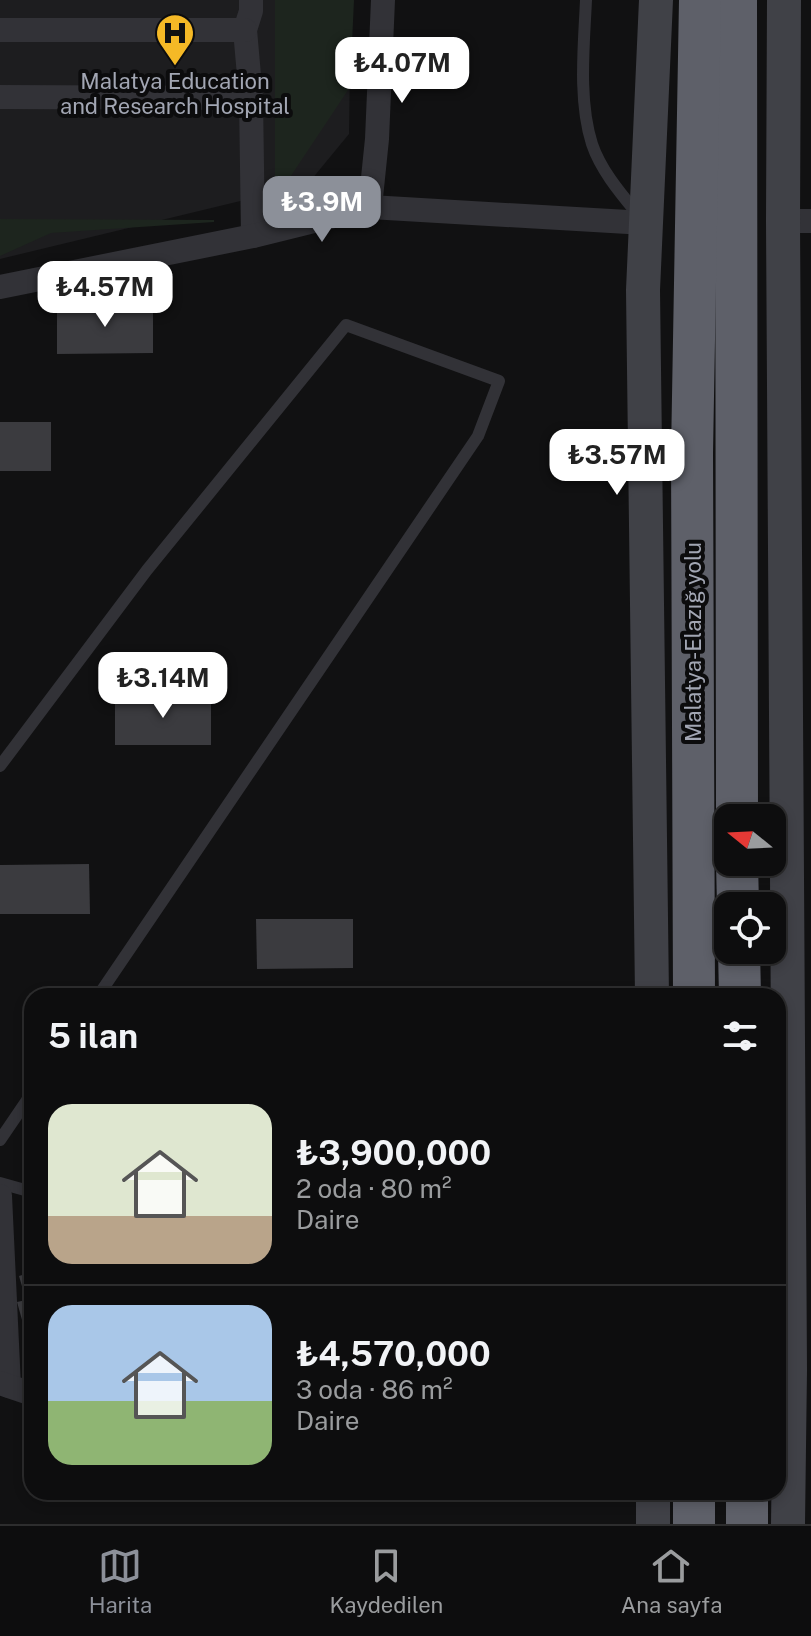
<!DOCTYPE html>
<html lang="tr">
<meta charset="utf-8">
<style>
body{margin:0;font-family:"Public Sans",sans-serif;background:#161617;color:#f1f3f6;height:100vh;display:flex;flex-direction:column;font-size:30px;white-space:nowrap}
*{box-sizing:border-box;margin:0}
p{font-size:26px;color:#9a9c9e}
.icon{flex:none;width:44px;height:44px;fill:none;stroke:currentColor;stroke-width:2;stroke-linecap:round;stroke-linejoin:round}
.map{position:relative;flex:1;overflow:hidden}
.details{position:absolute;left:24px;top:988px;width:762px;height:512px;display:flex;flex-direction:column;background:#0d0d0e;border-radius:24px;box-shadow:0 4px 12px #0003,0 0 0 2px #2d2d2e}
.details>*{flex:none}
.needle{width:52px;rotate:288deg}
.fabs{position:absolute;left:714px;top:804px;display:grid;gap:16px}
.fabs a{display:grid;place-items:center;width:72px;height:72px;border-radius:16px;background:#0d0d0e;box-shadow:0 4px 12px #0003,0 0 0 2px #2d2d2e;font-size:40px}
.price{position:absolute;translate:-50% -68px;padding:0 18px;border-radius:16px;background:#fff;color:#222;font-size:26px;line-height:52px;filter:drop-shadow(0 2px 4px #0008)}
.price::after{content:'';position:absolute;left:50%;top:48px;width:24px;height:18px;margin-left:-12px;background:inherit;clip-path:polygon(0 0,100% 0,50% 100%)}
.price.on{background:#8c9099;color:#fff}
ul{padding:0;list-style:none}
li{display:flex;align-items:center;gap:24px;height:200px;padding:0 24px}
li+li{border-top:2px solid #2d2d2e}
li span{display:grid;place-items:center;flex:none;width:224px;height:160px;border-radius:24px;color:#555}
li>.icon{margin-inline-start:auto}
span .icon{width:96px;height:96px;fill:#fffc;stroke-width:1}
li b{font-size:34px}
h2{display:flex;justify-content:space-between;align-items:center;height:96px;padding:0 24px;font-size:34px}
.dock{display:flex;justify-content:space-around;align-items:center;height:112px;border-top:2px solid #2d2d2e;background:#0d0d0e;font-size:22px;color:#9a9c9e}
.dock a{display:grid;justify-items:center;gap:4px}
.dock .on{color:#8c9099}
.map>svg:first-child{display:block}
.built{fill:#1d1d1f}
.green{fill:#1d251e}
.building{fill:#3b3b3f}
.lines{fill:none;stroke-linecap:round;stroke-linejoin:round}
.lane{stroke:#323237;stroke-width:12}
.street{stroke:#323237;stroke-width:24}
.secondary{stroke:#404147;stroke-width:34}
.highway{stroke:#5e6069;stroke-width:42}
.labels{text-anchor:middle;stroke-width:8;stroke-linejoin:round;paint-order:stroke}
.poi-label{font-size:22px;fill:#a2a6b3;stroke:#0c0c0d}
.street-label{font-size:22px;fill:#a2a6b3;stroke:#0c0c0d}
</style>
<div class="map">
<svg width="811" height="1524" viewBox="0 0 811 1524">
<rect width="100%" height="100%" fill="#111112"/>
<polygon class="built" points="0,0 351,0 349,134 307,185 0,259"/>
<g class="green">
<polygon points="275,0 354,0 350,87 275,200"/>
<polygon points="0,219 214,220 214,222 51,233 0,256"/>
</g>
<g class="building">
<polygon points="57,304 153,304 153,353 57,354"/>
<rect x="0" y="422" width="51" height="49"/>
<polygon points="211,695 211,745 115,745 115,696"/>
<polygon points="89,864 90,914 0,914 0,865"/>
<polygon points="256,919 353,919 353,968 257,969"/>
<polygon points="32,1272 32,1352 31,1352 17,1302 26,1300 19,1276"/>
</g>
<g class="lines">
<g class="lane">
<path d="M586,0C584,45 578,100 592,144C601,171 622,195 640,217"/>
<polyline points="0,766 147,570 346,325 499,381 478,436 98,996"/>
<polyline points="0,1140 32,1093"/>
<polyline points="0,1183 32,1192"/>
</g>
<g class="street">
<polyline points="251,0 251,11 245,30 251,98 253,236"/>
<polyline points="0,30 245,30"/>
<polyline points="0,97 251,98"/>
<polyline points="370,207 377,139 383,0"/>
<polyline points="783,221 811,221"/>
<polyline points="0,287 253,236 370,207 645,223"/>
<polyline points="0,1196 9,1386"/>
<polyline points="0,1383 32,1394"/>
</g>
<g class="secondary">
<polyline points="784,0 783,221 790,1370 788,1524"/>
<polyline points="652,996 643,290 656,0"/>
<polyline points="653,1524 653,1492"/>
</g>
<g class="highway">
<polyline points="736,0 737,818"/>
<polyline points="737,862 738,906"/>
<polyline points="739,950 740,996"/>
<polyline points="694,996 692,453 700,0"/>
<polyline points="694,1524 694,1492"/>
<polyline points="747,1524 747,1492"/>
</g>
</g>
<defs>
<symbol id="hospital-pin" viewBox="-11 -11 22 30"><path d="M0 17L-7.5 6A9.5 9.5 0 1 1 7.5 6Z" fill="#f5b926" stroke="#0c0c0d"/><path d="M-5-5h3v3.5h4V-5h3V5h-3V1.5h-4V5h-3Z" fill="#111"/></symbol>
</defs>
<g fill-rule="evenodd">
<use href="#hospital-pin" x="153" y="11" width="44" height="60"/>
</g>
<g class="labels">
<g class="poi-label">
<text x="175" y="89">Malatya Education<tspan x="175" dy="25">and Research Hospital</tspan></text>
</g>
<g class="street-label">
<text transform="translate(693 642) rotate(-90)" y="8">Malatya-Elazığ yolu</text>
</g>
</g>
</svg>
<div class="fabs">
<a><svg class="needle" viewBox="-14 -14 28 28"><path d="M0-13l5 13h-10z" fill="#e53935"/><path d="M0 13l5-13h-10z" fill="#9a9c9e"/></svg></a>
<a><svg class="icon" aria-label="locate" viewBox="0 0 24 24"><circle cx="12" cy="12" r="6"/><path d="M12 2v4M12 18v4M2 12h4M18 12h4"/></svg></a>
</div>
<b class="price" style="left:402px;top:105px">₺4.07M</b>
<b class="price on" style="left:322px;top:244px">₺3.9M</b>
<b class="price" style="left:105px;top:329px">₺4.57M</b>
<b class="price" style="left:617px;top:497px">₺3.57M</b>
<b class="price" style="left:163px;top:720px">₺3.14M</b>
<section class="details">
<h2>5 ilan<svg class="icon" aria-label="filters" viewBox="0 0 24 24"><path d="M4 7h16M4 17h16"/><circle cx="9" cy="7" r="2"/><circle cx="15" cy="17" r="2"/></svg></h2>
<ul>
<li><span style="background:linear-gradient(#dfe7d0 70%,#b9a48a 0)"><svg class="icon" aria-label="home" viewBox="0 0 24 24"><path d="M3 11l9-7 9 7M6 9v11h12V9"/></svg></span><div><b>₺3,900,000</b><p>2 oda · 80 m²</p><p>Daire</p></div></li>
<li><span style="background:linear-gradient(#a9c7e8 60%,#8fb573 0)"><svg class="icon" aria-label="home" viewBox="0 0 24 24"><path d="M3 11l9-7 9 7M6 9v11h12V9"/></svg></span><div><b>₺4,570,000</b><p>3 oda · 86 m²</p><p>Daire</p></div></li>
</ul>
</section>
</div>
<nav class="dock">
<a class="on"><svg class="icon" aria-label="map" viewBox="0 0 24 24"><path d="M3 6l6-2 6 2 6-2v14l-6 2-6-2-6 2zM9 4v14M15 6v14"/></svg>Harita</a>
<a><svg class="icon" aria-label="saved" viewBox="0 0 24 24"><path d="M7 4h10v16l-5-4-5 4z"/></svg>Kaydedilen</a>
<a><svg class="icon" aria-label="home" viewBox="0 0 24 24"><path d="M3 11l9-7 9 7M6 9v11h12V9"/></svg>Ana sayfa</a>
</nav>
